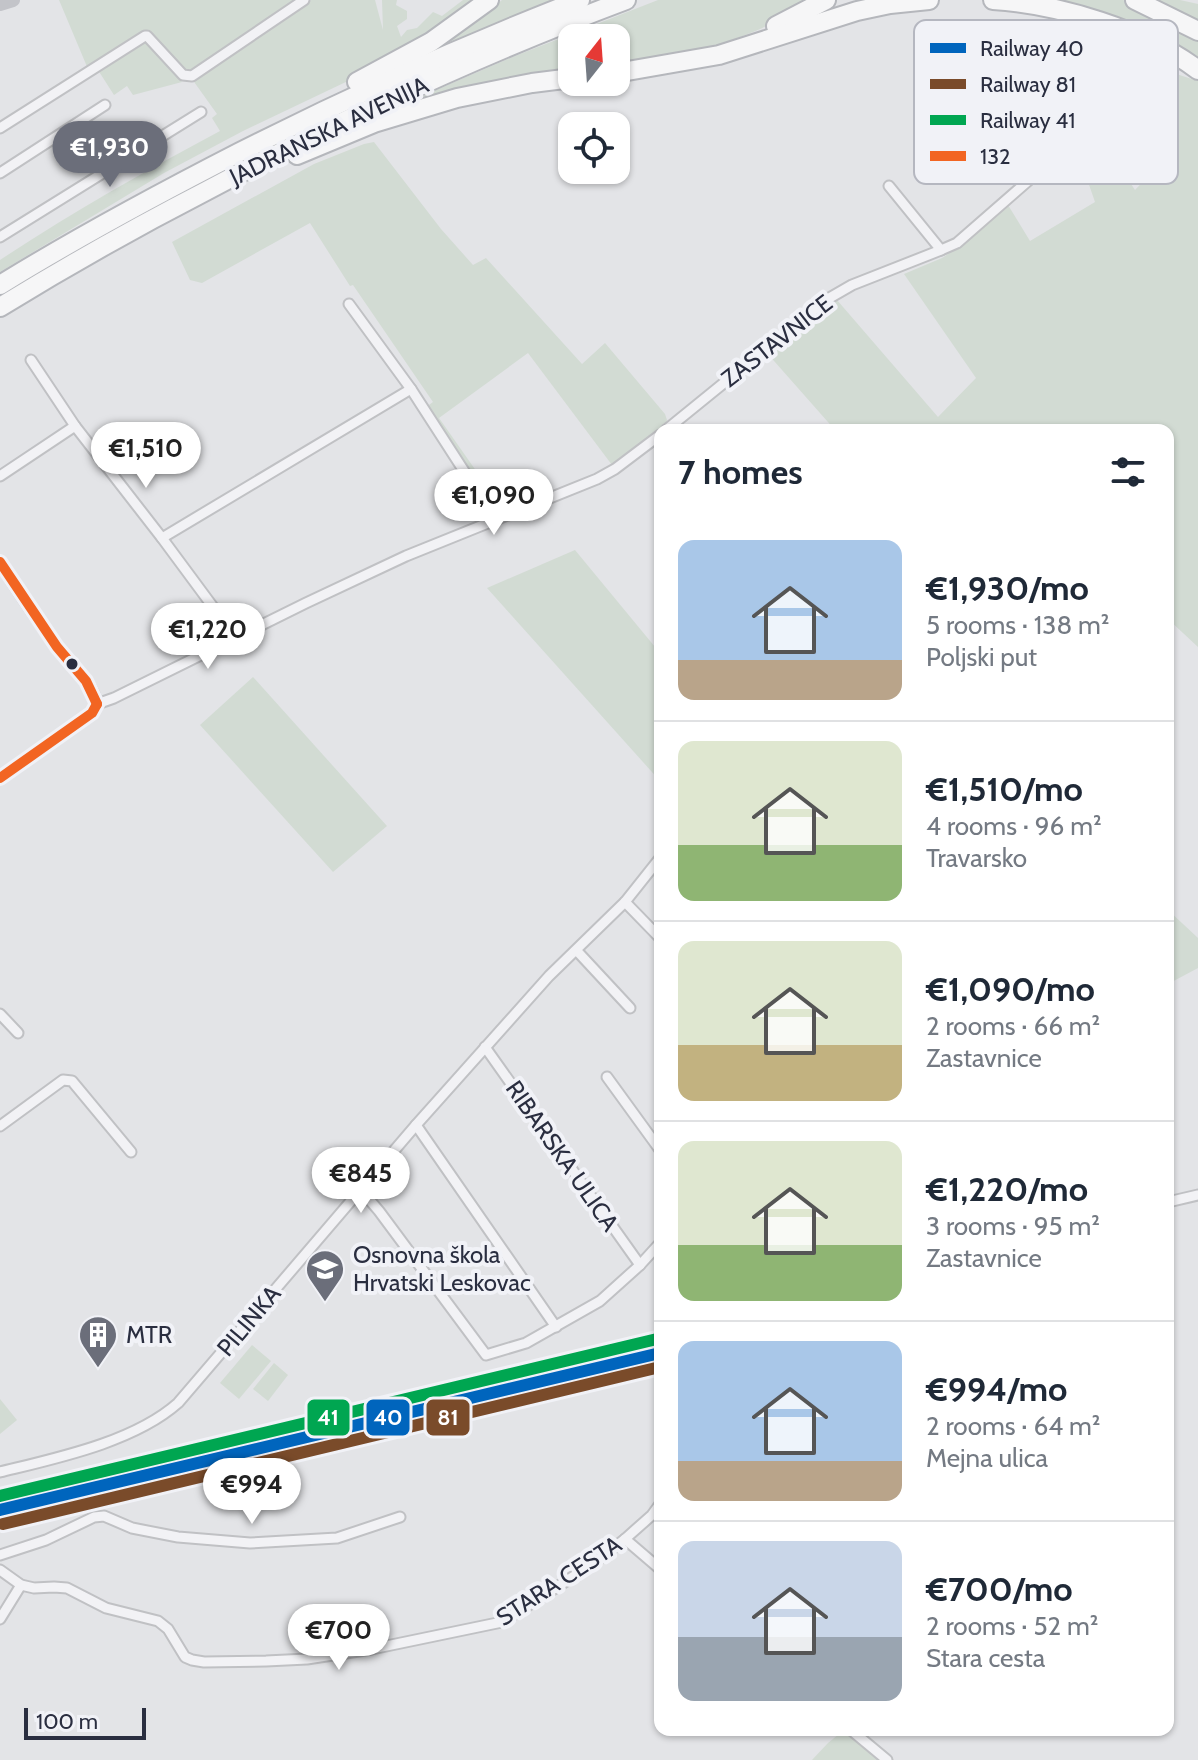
<!DOCTYPE html>
<meta charset="utf-8">
<style>
body{margin:0;font-family:Cabin,sans-serif;background:#f6f6f7;color:#1f2937;height:100vh;display:flex;flex-direction:column;font-size:30px;white-space:nowrap}
*{box-sizing:border-box;margin:0}
p{font-size:26px;color:#747a83}
.icon{flex:none;width:44px;height:44px;fill:none;stroke:currentColor;stroke-width:2;stroke-linecap:round;stroke-linejoin:round}
.map{position:relative;flex:1;overflow:hidden}
.panel{position:absolute;left:654px;top:424px;width:520px;height:1312px;display:flex;flex-direction:column;background:#fff;border-radius:16px;box-shadow:0 2px 6px #0004}
.panel>*{flex:none}
.needle{width:52px;rotate:17deg}
.tools{position:absolute;left:558px;top:24px;display:grid;gap:16px}
.tools a{display:grid;place-items:center;width:72px;height:72px;border-radius:16px;background:#fff;box-shadow:0 2px 6px #0004;font-size:40px}
.scale{position:absolute;left:24px;bottom:20px;width:122px;box-sizing:border-box;padding-left:8px;border:4px solid #2a2e40;border-top:0;font-size:22px;line-height:28px;white-space:nowrap;color:#2a2e40;-webkit-text-stroke:6px #f1f2f7;paint-order:stroke}
.price{position:absolute;translate:-50% -68px;padding:0 18px;border-radius:28px;background:#fff;color:#222;font-size:26px;line-height:52px;filter:drop-shadow(0 2px 4px #0008)}
.price::after{content:'';position:absolute;left:50%;top:48px;width:24px;height:18px;margin-left:-12px;background:inherit;clip-path:polygon(0 0,100% 0,50% 100%)}
.price.selected{background:#6b6e7a;color:#fff}
ul{padding:0;list-style:none}
li{display:flex;align-items:center;gap:24px;height:200px;padding:0 24px}
li+li{border-top:2px solid #e0e1e3}
li span{display:grid;place-items:center;flex:none;width:224px;height:160px;border-radius:16px;color:#555}
li>.icon{margin-inline-start:auto}
span .icon{width:96px;height:96px;fill:#fffc;stroke-width:1}
li b{font-size:34px}
h2{display:flex;justify-content:space-between;align-items:center;height:96px;padding:0 24px;font-size:34px}
.map>svg:first-child{display:block}
.green{fill:#d2dbd3}
.lines{fill:none;stroke-linecap:round;stroke-linejoin:round}
.street-casing{stroke:#c0c1c4;stroke-width:13}
.highway-casing{stroke:#b5b7bc;stroke-width:22}
.street{stroke:#f2f2f5;stroke-width:9}
.secondary{stroke:#c3c4c9;stroke-width:14}
.highway{stroke:#f6f6f7;stroke-width:18}
.rail{stroke:#cccccf;stroke-width:2;stroke-dasharray:4 8;stroke-linecap:butt}
.bus-1-casing{stroke:#f1f2f7;stroke-width:16}
.bus-1{stroke:#f26522;stroke-width:10}
.rail-1-casing{stroke:#f1f2f7;stroke-width:18}
.rail-2-casing{stroke:#f1f2f7;stroke-width:18}
.rail-3-casing{stroke:#f1f2f7;stroke-width:18}
.rail-1{stroke:#0065bd;stroke-width:12}
.rail-2{stroke:#7a4b2a;stroke-width:12}
.rail-3{stroke:#00a651;stroke-width:12}
.bus-dot{fill:#2a2e40;stroke:#f1f2f7;stroke-width:3}
.labels{text-anchor:middle;stroke-width:8;stroke-linejoin:round;paint-order:stroke}
.street-label{font-size:24px;fill:#2a2e40;stroke:#f1f2f7}
.poi-label{font-size:24px;fill:#2a2e40;stroke:#f1f2f7;text-anchor:start}
.key{fill:#f1f2f7;stroke:#b5b7c0;stroke-width:2}
.key-label{font-size:22px;fill:#2a2e40}
.line-badge{stroke:#f1f2f7;stroke-width:3}
.badge-label{font-size:22px;text-anchor:middle;font-weight:bold;fill:#fff}
</style>
<div class="map">
<svg width="1198" height="1760" viewBox="0 0 1198 1760">
<rect width="100%" height="100%" fill="#e3e4e7"/>
<g class="green">
<path d="M59,0H296L188,73C171,62 164,39 146,30L88,69Z"/>
<path d="M311,0H375L383,30L382,0H397L396,5L407,11V19L397,26L401,37L407,30L417,28L433,12L442,16L463,0H481L392,60L243,131L164,173L0,272V260C71,213 145,171 220,131L212,118L217,114L192,79L211,69Z"/>
<polygon points="502,0 554,0 450,43 450,41"/>
<path d="M658,0H816C776,24 734,42 690,52C666,58 640,61 616,65V38H572V70L495,81L421,99L420,97L510,58Z"/>
<polygon points="1035,0 1123,0 1198,36 1198,64"/>
<polygon points="1145,0 1180,0 1198,4 1198,26"/>
<polygon points="144,39 182,82 133,95 127,86 114,95 98,70"/>
<polygon points="1164,70 1198,81 1198,647 1168,619 1168,430 835,430 767,353 837,300 938,417 976,378 904,274 942,258 962,245 1008,205 1030,241 1095,202 1077,150 1096,130 1135,190 1173,150"/>
<polygon points="374,142 441,229 473,265 486,258 582,364 605,343 665,414 667,420 666,423 612,465 528,353 439,418 479,475 472,478 426,407 433,402 353,285 350,286 310,223 202,283 190,280 172,242 314,164 364,144"/>
<polygon points="575,550 660,653 660,781 487,588"/>
<polygon points="253,677 387,826 333,872 200,725"/>
<polygon points="1168,910 1198,938 1198,968 1168,984"/>
<polygon points="252,1345 271,1361 239,1399 220,1383"/>
<polygon points="274,1363 288,1375 268,1401 253,1389"/>
<polygon points="0,1399 17,1420 0,1434"/>
<polygon points="844,1730 846,1730 882,1760 812,1760 828,1743"/>
</g>
<g class="lines">
<defs>
<g id="street">
<polyline points="0,128 145,36 147,36 183,75 192,76 304,0"/>
<polyline points="0,173 105,105"/>
<polyline points="889,186 941,250 957,243 1116,104 1128,93 1150,81"/>
<polyline points="0,237 201,112"/>
<polyline points="349,304 411,389 495,519"/>
<polyline points="31,360 75,426 162,538 236,638"/>
<polyline points="666,430 826,300 852,285 941,250"/>
<polyline points="0,476 75,426"/>
<polyline points="162,538 411,389"/>
<polyline points="97,704 114,698 306,603 406,556 597,479 615,469 660,435"/>
<polyline points="625,902 660,938"/>
<polyline points="577,951 630,1008"/>
<polyline points="0,1014 18,1033"/>
<polyline points="485,1047 640,1265"/>
<polyline points="607,1077 660,1150"/>
<polyline points="416,1125 556,1327"/>
<polyline points="0,1126 63,1080 72,1081 131,1152"/>
<polyline points="361,1190 379,1211 486,1355 526,1343 600,1301 640,1265 660,1243"/>
<polyline points="1168,1202 1198,1195"/>
<path d="M0,1472C57,1458 134,1442 178,1403L416,1125L549,976L625,902L660,858"/>
<polyline points="625,1539 660,1569"/>
<polyline points="0,1555 46,1540 94,1517 104,1516 132,1528 178,1537 250,1543 337,1538 400,1517"/>
<polyline points="0,1570 21,1585 34,1588 54,1587 67,1588 106,1608 158,1621 168,1629 185,1657 192,1660 204,1662 266,1661 307,1659 372,1649 502,1622 593,1564 625,1539 652,1515 660,1504"/>
<polyline points="0,1619 21,1585"/>
<polyline points="851,1730 887,1760"/>
</g>
<g id="highway">
<path d="M993,0C1059,4 1145,30 1198,70"/>
<polyline points="1135,0 1198,31"/>
<polyline points="776,26 826,0"/>
<polyline points="616,73 719,55 857,11 890,4 929,0"/>
<polyline points="357,82 431,42 489,0"/>
<polyline points="297,155 374,123 457,98 532,83 572,78"/>
<path d="M0,285C78,237 158,194 240,152C351,96 464,45 580,0"/>
<path d="M0,307C67,266 136,227 206,191C342,119 482,54 626,0"/>
</g>
</defs>
<use href="#street" class="street-casing"/>
<use href="#highway" class="highway-casing"/>
<use href="#street" class="street"/>
<g class="secondary">
<polyline points="0,4 13,0"/>
<path d="M0,562C17,591 37,619 57,647C69,663 93,684 97,704L92,713L0,778"/>
</g>
<use href="#highway" class="highway"/>
<g class="rail">
<polyline points="508,1408 660,1373"/>
<polyline points="247,1463 311,1454 448,1422 517,1399"/>
</g>
<defs>
<g id="bus-1">
<polyline points="0,562 57,647 86,681 97,704"/>
<polyline points="0,778 92,713 97,704"/>
</g>
</defs>
<use href="#bus-1" class="bus-1-casing"/>
<use href="#bus-1" class="bus-1"/>
<defs>
<polyline id="rail-1" points="0,1510 660,1353"/>
<polyline id="rail-2" points="3,1524 660,1367"/>
<polyline id="rail-3" points="0,1496 657,1339"/>
</defs>
<use href="#rail-1" class="rail-1-casing"/>
<use href="#rail-2" class="rail-2-casing"/>
<use href="#rail-3" class="rail-3-casing"/>
<use href="#rail-1" class="rail-1"/>
<use href="#rail-2" class="rail-2"/>
<use href="#rail-3" class="rail-3"/>
</g>
<defs>
<symbol id="school-pin" viewBox="-11 -11 22 30"><path d="M0 17L-7.5 6A9.5 9.5 0 1 1 7.5 6Z" fill="#6b6e7a" stroke="#f1f2f7"/><path d="M0-5L7-2L0 1L-7-2ZM-4 1L0 2.5L4 1V4Q0 6-4 4Z" fill="#fff"/></symbol>
<symbol id="building-pin" viewBox="-11 -11 22 30"><path d="M0 17L-7.5 6A9.5 9.5 0 1 1 7.5 6Z" fill="#6b6e7a" stroke="#f1f2f7"/><path d="M-4-6H4V6H1V3H-1V6H-4ZM-2.5-4.3h1.7v1.8h-1.7ZM.8-4.3h1.7v1.8H.8ZM-2.5-1h1.7V.8h-1.7ZM.8-1h1.7V.8H.8Z" fill="#fff"/></symbol>
</defs>
<g fill-rule="evenodd">
<use href="#school-pin" x="303" y="1247" width="44" height="60"/>
<use href="#building-pin" x="76" y="1313" width="44" height="60"/>
</g>
<circle class="bus-dot" cx="72" cy="664" r="7"/>
<g class="labels">
<g class="street-label">
<text transform="translate(329 131) rotate(-26)" y="8">JADRANSKA AVENIJA</text>
<text transform="translate(777 341) rotate(-38)" y="8">ZASTAVNICE</text>
<text transform="translate(562 1156) rotate(55)" y="8">RIBARSKA ULICA</text>
<text transform="translate(249 1321) rotate(-50)" y="8">PILINKA</text>
<text transform="translate(559 1581) rotate(-33)" y="8">STARA CESTA</text>
</g>
<g class="poi-label">
<text x="353" y="1263">Osnovna škola<tspan x="353" dy="28">Hrvatski Leskovac</tspan></text>
<text x="126" y="1343">MTR</text>
</g>
</g>
<rect x="914" y="20" width="264" height="164" rx="12" class="key"/>
<rect x="930" y="43" width="36" height="10" fill="#0065bd"/>
<rect x="930" y="79" width="36" height="10" fill="#7a4b2a"/>
<rect x="930" y="115" width="36" height="10" fill="#00a651"/>
<rect x="930" y="151" width="36" height="10" fill="#f26522"/>
<g class="key-label">
<text x="980" y="56">Railway 40</text>
<text x="980" y="92">Railway 81</text>
<text x="980" y="128">Railway 41</text>
<text x="980" y="164">132</text>
</g>
<g class="line-badge">
<rect x="306" y="1398" width="45" height="39" rx="8" fill="#00a651"/>
<rect x="425" y="1398" width="46" height="39" rx="8" fill="#7a4b2a"/>
<rect x="365" y="1398" width="46" height="39" rx="8" fill="#0065bd"/>
</g>
<g class="badge-label">
<text x="328" y="1425">41</text>
<text x="448" y="1425">81</text>
<text x="388" y="1425">40</text>
</g>
</svg>
<div class="tools">
<a><svg class="needle" viewBox="-14 -14 28 28"><path d="M0-13l5 13h-10z" fill="#e53935"/><path d="M0 13l5-13h-10z" fill="#747a83"/></svg></a>
<a><svg class="icon" aria-label="locate" viewBox="0 0 24 24"><circle cx="12" cy="12" r="6"/><path d="M12 2v4M12 18v4M2 12h4M18 12h4"/></svg></a>
</div>
<div class="scale">100 m</div>
<b class="price selected" style="left:110px;top:189px">€1,930</b>
<b class="price" style="left:146px;top:490px">€1,510</b>
<b class="price" style="left:494px;top:537px">€1,090</b>
<b class="price" style="left:208px;top:671px">€1,220</b>
<b class="price" style="left:361px;top:1215px">€845</b>
<b class="price" style="left:252px;top:1526px">€994</b>
<b class="price" style="left:339px;top:1672px">€700</b>
<section class="panel">
<h2>7 homes<svg class="icon" aria-label="filters" viewBox="0 0 24 24"><path d="M4 7h16M4 17h16"/><circle cx="9" cy="7" r="2"/><circle cx="15" cy="17" r="2"/></svg></h2>
<ul>
<li><span style="background:linear-gradient(#a9c7e8 75%,#b9a48a 0)"><svg class="icon" aria-label="home" viewBox="0 0 24 24"><path d="M3 11l9-7 9 7M6 9v11h12V9"/></svg></span><div><b>€1,930/mo</b><p>5 rooms · 138 m²</p><p>Poljski put</p></div></li>
<li><span style="background:linear-gradient(#dfe7d0 65%,#8fb573 0)"><svg class="icon" aria-label="home" viewBox="0 0 24 24"><path d="M3 11l9-7 9 7M6 9v11h12V9"/></svg></span><div><b>€1,510/mo</b><p>4 rooms · 96 m²</p><p>Travarsko</p></div></li>
<li><span style="background:linear-gradient(#dfe7d0 65%,#c2b280 0)"><svg class="icon" aria-label="home" viewBox="0 0 24 24"><path d="M3 11l9-7 9 7M6 9v11h12V9"/></svg></span><div><b>€1,090/mo</b><p>2 rooms · 66 m²</p><p>Zastavnice</p></div></li>
<li><span style="background:linear-gradient(#dfe7d0 65%,#8fb573 0)"><svg class="icon" aria-label="home" viewBox="0 0 24 24"><path d="M3 11l9-7 9 7M6 9v11h12V9"/></svg></span><div><b>€1,220/mo</b><p>3 rooms · 95 m²</p><p>Zastavnice</p></div></li>
<li><span style="background:linear-gradient(#a9c7e8 75%,#b9a48a 0)"><svg class="icon" aria-label="home" viewBox="0 0 24 24"><path d="M3 11l9-7 9 7M6 9v11h12V9"/></svg></span><div><b>€994/mo</b><p>2 rooms · 64 m²</p><p>Mejna ulica</p></div></li>
<li><span style="background:linear-gradient(#c9d6e8 60%,#9aa5b1 0)"><svg class="icon" aria-label="home" viewBox="0 0 24 24"><path d="M3 11l9-7 9 7M6 9v11h12V9"/></svg></span><div><b>€700/mo</b><p>2 rooms · 52 m²</p><p>Stara cesta</p></div></li>
</ul>
</section>
</div>
